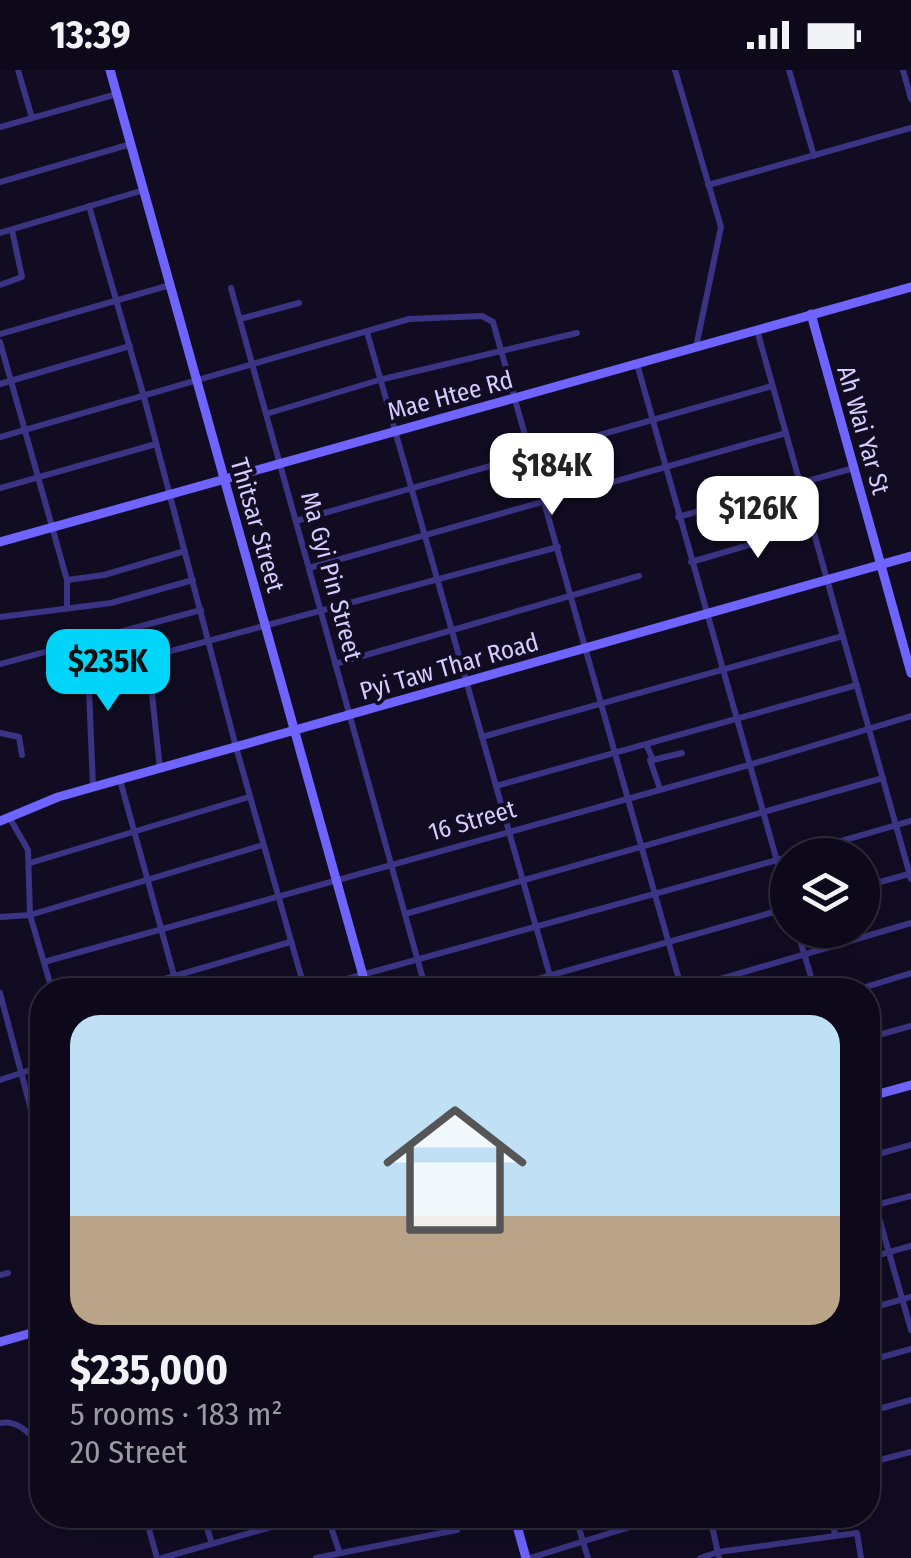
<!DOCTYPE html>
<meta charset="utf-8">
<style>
body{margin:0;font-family:"Fira Sans Condensed",sans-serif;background:#161223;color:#f1f3f6;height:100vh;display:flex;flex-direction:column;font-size:38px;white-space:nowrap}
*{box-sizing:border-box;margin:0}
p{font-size:32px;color:#9a9aa2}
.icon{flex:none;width:55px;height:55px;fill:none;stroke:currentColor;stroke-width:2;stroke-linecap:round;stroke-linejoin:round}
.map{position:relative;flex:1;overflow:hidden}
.sheet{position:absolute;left:30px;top:908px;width:850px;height:550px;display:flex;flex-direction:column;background:#0d091a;border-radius:40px;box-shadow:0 10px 40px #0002,0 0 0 2px #2d2a39}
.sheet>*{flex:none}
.buttons{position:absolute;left:770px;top:768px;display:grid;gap:20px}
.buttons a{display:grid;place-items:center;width:110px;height:110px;border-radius:50%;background:#0d091a;box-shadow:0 10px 40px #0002,0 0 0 2px #2d2a39;font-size:50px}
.price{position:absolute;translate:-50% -85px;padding:0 22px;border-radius:20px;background:#fff;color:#222;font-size:32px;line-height:65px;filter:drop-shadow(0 2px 5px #0008)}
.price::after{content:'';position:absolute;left:50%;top:60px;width:30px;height:22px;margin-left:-15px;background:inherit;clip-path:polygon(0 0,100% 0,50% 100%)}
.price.selected{background:#00d4f8;color:#111}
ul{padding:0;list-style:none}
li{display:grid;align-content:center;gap:20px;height:530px;padding:0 40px}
li span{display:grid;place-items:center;height:310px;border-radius:30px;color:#555}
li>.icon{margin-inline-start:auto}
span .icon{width:180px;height:180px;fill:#fffc;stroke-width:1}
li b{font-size:42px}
.status{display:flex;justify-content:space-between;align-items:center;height:70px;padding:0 50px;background:#0d091a;direction:ltr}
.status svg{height:28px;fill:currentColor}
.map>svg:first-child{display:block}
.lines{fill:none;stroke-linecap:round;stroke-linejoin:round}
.street{stroke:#3b3484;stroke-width:6}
.secondary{stroke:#6f64ff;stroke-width:9}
.labels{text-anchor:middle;stroke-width:8;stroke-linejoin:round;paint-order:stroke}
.street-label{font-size:25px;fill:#d5cdff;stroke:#110c22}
</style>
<div class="status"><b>13:39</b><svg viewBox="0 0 49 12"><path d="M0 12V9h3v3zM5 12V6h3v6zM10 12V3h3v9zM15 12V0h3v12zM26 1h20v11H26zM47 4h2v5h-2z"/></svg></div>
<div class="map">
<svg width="911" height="1488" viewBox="0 0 911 1488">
<rect width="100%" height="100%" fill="#110c22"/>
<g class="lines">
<g class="street">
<polyline points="18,0 32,48"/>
<polyline points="675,0 721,157 696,277"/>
<polyline points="789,0 814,86"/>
<polyline points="903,0 911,29"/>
<polyline points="0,57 117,24"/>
<polyline points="0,112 131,74"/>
<polyline points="708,115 911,58"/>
<polyline points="89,136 144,327 236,677 305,920"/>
<polyline points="0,163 144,120"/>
<polyline points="0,215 22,207 12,160"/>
<polyline points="231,218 426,920"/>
<polyline points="240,249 299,233"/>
<polyline points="757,260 911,809"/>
<polyline points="367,262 554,920"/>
<polyline points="0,264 170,215"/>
<polyline points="0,272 67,510 67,538"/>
<polyline points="637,294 788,830"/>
<polyline points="0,314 130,276"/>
<polyline points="266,344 379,310 577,263"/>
<polyline points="0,367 409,249 482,246 493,252 682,920"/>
<polyline points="0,418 156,374"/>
<polyline points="678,447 854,398"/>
<polyline points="296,451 772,316"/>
<polyline points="691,492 814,456"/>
<polyline points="309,498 786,363"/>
<polyline points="67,510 104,505 185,481"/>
<polyline points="0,547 111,533 193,510"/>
<polyline points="87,572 93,717"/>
<polyline points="148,587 160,699"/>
<polyline points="0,594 201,540"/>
<polyline points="335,594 639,506"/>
<polyline points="89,603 558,477"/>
<polyline points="0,663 19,667 22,685"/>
<polyline points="482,667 843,566"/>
<polyline points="646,674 653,690 682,683"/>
<polyline points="650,690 660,719"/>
<polyline points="120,710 178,920"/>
<polyline points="496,716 857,615"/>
<polyline points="9,747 28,780 30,845 52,920"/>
<polyline points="793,785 911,751"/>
<polyline points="30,793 249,727"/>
<polyline points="862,817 909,804"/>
<polyline points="405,844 883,708"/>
<polyline points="0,847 30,845 263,775"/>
<polyline points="797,860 815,920"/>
<polyline points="44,892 749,695 911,646"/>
<polyline points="127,920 290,872"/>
<polyline points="307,920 788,787"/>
<polyline points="499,920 788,838"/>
<polyline points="683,920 911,853"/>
<polyline points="856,920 911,903"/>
<polyline points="0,923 42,1081"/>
<polyline points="868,968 911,956"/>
<polyline points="0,1010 42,996"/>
<polyline points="868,1087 911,1075"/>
<polyline points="868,1109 911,1260"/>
<polyline points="868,1137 911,1126"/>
<polyline points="868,1188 911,1176"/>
<polyline points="0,1205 8,1203"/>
<polyline points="868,1239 911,1227"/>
<polyline points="868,1291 911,1279"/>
<polyline points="868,1342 911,1330"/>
<path d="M0,1353C20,1350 29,1364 42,1377"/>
<polyline points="868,1393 911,1382"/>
<polyline points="145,1445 157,1488"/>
<polyline points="203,1445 212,1474"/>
<polyline points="327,1445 339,1481"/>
<polyline points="575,1445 588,1488"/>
<polyline points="830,1445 835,1464"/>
<polyline points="712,1456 719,1488"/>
<polyline points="162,1488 314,1445"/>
<polyline points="316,1488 457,1460 460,1456 456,1445"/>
<polyline points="530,1488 649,1451"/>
<polyline points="700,1488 718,1482 857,1463 861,1488"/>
</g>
<g class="secondary">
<polyline points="110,0 367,920"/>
<polyline points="811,244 911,603"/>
<polyline points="0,472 911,217"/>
<polyline points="0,751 58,727 911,486"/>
<polyline points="868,1027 911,1015"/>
<polyline points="0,1272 42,1260"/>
<polyline points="514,1445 526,1488"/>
</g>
</g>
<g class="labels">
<g class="street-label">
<text transform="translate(450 325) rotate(-15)" y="9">Mae Htee Rd</text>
<text transform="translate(864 360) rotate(74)" y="9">Ah Wai Yar St</text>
<text transform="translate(258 455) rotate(74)" y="9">Thitsar Street</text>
<text transform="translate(332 506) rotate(75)" y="9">Ma Gyi Pin Street</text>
<text transform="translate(449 596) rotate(-16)" y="9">Pyi Taw Thar Road</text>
<text transform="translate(472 750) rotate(-16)" y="9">16 Street</text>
</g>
</g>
</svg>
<div class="buttons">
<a><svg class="icon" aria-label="layers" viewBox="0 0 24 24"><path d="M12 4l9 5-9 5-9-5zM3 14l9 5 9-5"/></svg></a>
</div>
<b class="price" style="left:552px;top:448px">$184K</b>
<b class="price" style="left:758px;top:491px">$126K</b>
<b class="price selected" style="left:108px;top:644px">$235K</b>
<section class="sheet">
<ul>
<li><span style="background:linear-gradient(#bfe0f5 65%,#b9a48a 0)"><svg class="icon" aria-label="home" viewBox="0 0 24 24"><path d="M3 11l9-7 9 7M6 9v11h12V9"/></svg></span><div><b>$235,000</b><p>5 rooms · 183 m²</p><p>20 Street</p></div></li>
</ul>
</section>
</div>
